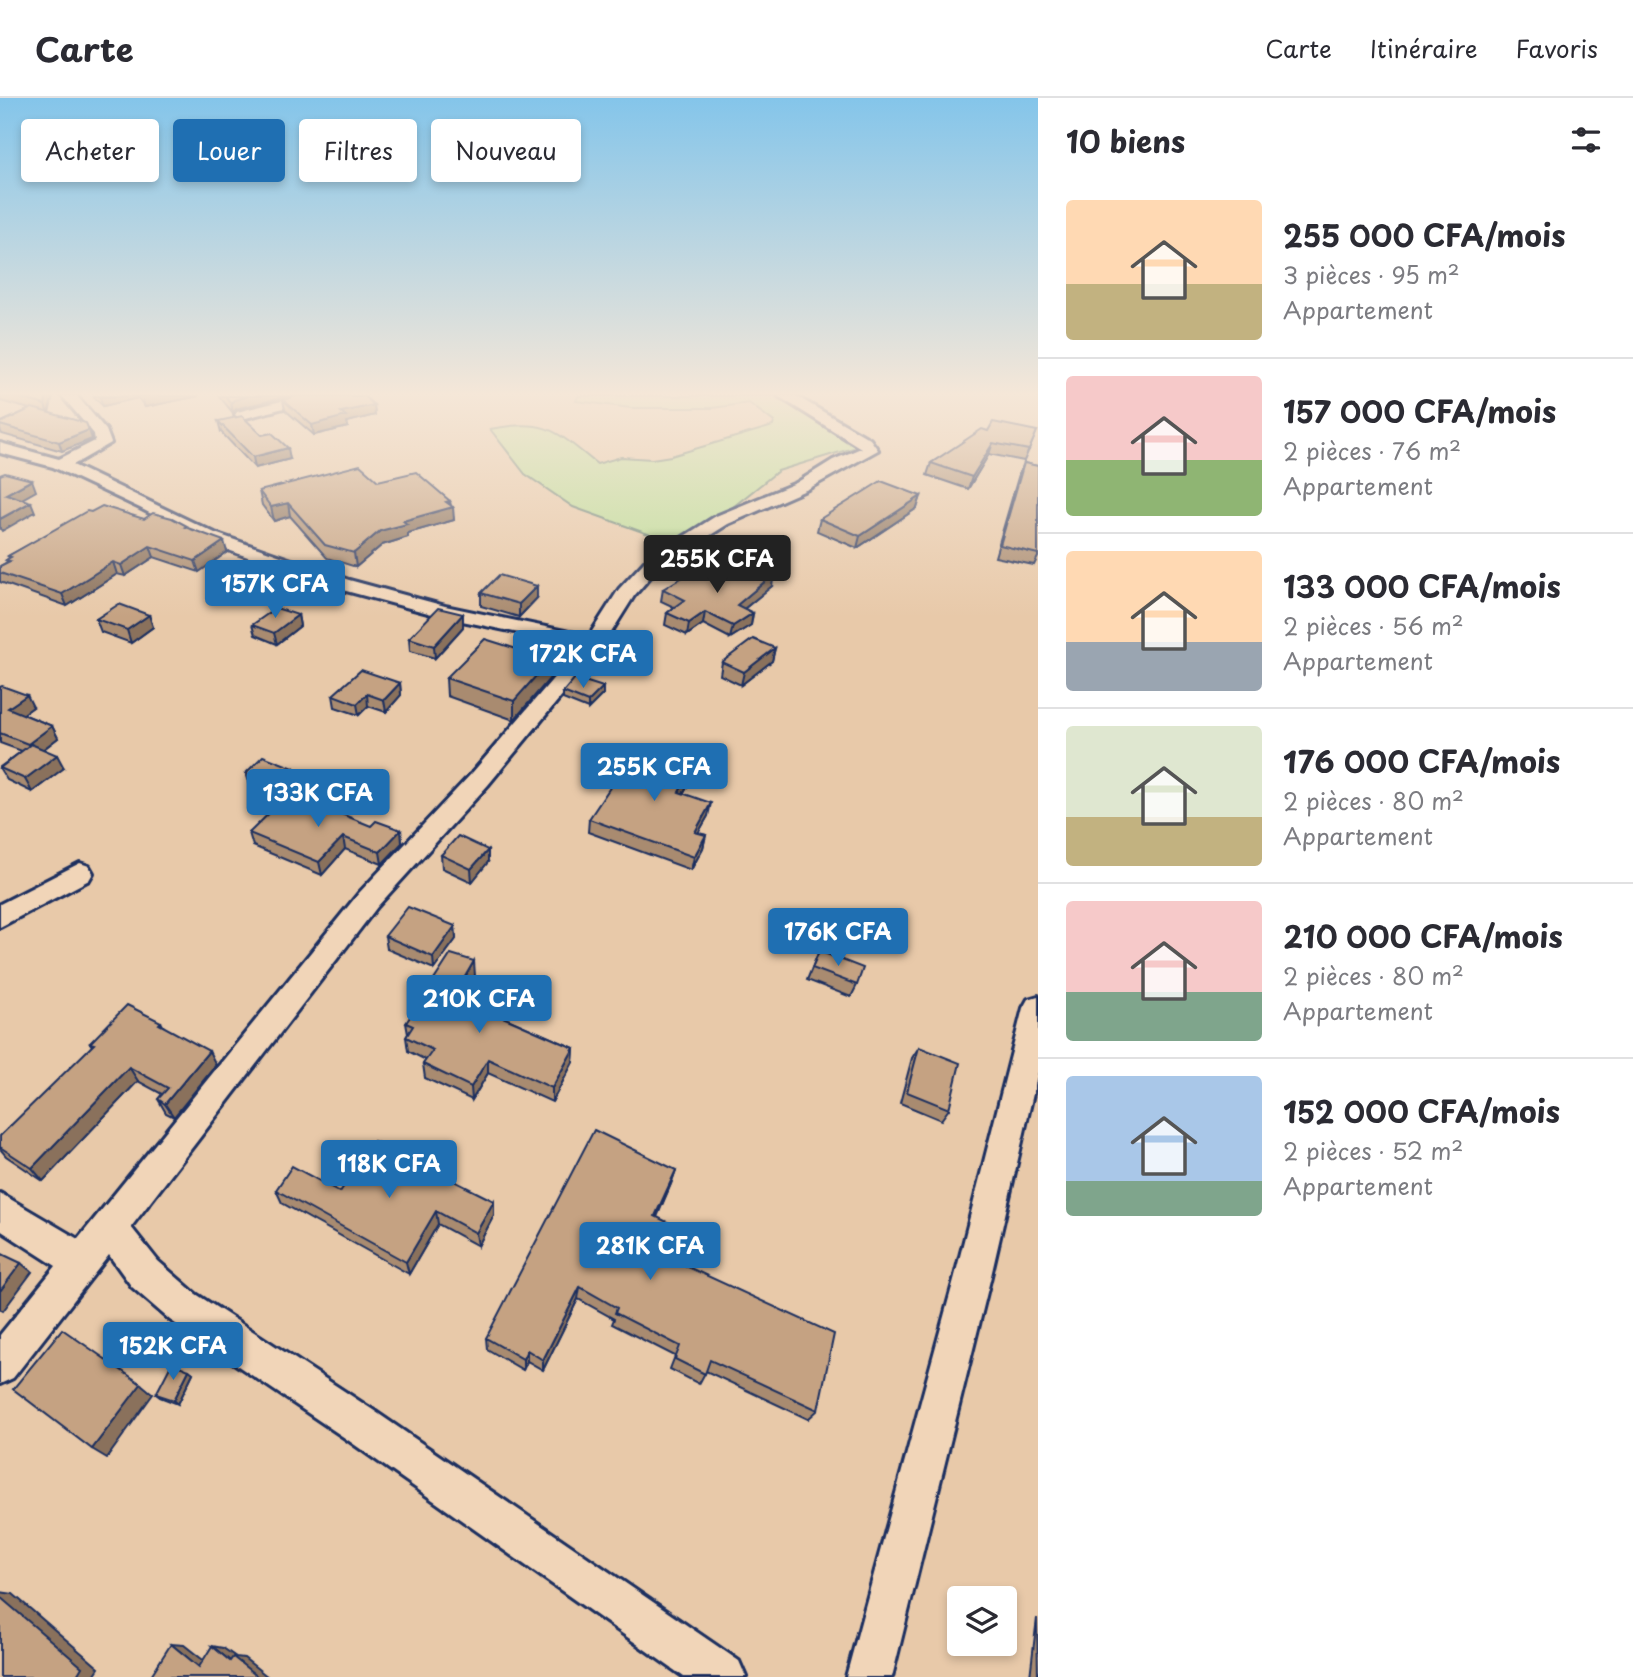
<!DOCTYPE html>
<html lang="fr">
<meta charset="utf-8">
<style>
body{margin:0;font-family:"Playpen Sans",sans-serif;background:#f7f7f7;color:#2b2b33;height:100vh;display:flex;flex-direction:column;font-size:26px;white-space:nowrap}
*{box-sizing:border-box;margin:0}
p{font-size:23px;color:#7c7c81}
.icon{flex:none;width:38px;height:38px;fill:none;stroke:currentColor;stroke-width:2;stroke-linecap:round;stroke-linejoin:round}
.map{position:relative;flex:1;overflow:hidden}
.sheet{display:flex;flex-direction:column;background:#fff;width:595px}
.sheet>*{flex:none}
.banner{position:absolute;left:21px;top:21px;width:665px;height:63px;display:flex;gap:14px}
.controls{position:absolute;left:947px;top:1488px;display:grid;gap:14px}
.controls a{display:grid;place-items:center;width:70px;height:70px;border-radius:7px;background:#fff;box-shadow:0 4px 10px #0003;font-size:35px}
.price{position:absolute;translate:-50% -60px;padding:0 16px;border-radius:7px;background:#1f6fb2;color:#fff;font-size:23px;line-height:46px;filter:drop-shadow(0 2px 4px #0008)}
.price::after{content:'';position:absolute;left:50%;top:42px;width:21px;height:16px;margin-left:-10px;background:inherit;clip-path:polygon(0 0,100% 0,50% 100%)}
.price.active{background:#222;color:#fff}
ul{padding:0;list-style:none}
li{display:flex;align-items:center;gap:21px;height:175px;padding:0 28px}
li+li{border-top:2px solid #e1e1e2}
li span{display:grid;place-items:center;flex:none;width:196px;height:140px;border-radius:7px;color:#555}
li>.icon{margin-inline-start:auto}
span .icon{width:84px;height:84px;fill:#fffc;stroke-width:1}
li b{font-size:30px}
h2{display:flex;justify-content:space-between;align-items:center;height:84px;padding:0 28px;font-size:30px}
.chip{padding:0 24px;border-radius:7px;background:#fff;box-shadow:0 4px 10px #0003;font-size:24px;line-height:63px}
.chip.active{background:#1f6fb2;color:#fff}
header{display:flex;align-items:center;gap:42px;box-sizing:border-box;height:98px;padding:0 35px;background:#fff;border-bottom:2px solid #e1e1e2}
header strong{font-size:33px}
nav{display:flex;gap:38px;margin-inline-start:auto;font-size:24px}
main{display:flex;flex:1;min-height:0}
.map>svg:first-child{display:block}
.green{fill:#bcde98;stroke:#6c867b;stroke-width:2}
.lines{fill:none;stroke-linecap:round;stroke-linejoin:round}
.minor-casing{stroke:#1b2f5e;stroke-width:6}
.minor{fill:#f1d5b8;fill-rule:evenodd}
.wall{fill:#a98b70;stroke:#1b2f5e;stroke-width:2}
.shaded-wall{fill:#8a715b;stroke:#1b2f5e;stroke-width:2}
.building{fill:#c5a282;stroke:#1b2f5e;stroke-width:2}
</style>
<header>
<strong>Carte</strong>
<nav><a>Carte</a><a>Itinéraire</a><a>Favoris</a></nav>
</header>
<main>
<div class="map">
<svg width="1038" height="1579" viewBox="0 0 1038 1579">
<rect width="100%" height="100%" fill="#e8c9a9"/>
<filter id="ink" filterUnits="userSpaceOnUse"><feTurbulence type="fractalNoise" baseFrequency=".0143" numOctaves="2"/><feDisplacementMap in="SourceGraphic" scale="14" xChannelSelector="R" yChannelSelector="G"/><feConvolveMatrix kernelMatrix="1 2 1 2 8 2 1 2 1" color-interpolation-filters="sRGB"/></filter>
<g filter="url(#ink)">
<path class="green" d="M578,298H778L860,348L778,373L718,421L673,445L573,409L525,376L490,331C546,320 555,332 597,366L621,359L652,361L671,358L773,328L774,324L749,305L712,310H631L576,303Z"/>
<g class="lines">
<defs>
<g id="minor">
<polygon points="62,298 77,298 106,332 111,345 73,367 215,435 349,482 445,508 589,538 619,491 645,463 716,418 796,385 833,362 861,350 778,298 796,298 870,341 878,352 808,391 728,426 657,471 634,498 602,549 488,687 377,809 131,1129 158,1163 196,1196 373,1312 739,1563 746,1579 684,1579 345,1340 170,1222 132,1189 109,1157 13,1280 0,1286 0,1237 56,1168 0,1132 0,1095 78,1141 359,795 472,675 581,548 443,519 335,490 203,443 140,410 53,369 0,355 0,345 59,361 95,343 94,336"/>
<polygon points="302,298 329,298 242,321 235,317 237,314"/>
<polygon points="80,765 89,768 93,775 89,782 0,829 0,806"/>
<polygon points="1038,898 1038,974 991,1178 892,1579 846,1579 955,1178 1023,910 1028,901"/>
</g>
</defs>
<use href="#minor" class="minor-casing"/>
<use href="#minor" class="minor"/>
</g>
<g class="wall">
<polygon points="0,298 53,298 49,315 89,332 92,341 62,353 2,336 0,332 0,325 30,311 0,303"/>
<polygon points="93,298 199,298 145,309 138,300 103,308"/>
<polygon points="219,298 289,298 236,311 233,315"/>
<polygon points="283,302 374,307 375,317 347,324 348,329 314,337 285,312"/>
<polygon points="218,323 262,337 290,361 255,370 221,334"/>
<polygon points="988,333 1037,333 1024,363 989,356 968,391 927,377 931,365"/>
<polygon points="1024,365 1038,368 1038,459 1034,467 995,459 1019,376"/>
<polygon points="378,383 450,403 454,422 408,435 408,439 382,447 356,469 327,460 290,418 274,423 262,407 259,393"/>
<polygon points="921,398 917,410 857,450 817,433 820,421"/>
<polygon points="91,414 144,421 187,430 227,454 199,474 154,459 125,478 117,476 67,508 0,484 0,468 7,464 6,462 9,460 8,458"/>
<polygon points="772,488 744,511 753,515 751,527 730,540 703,526 687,537 665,527 667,515 674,509 661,503 663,491"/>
<polygon points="481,495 537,500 519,519 481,508"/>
<polygon points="463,516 463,529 435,560 410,553 409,540"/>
<polygon points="149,517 153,529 131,545 101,534 96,521"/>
<polygon points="298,517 300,528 277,546 255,537 252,527"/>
<polygon points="554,550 553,568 551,570 551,579 514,622 447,598 446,580 520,552"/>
<polygon points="775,550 772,563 741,587 720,577 722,564"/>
<polygon points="400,585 401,597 386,614 368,608 359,617 335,609 333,597"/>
<polygon points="0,589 33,609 23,616 52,628 58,640 44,651 64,670 32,694 7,682 0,671 0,669 22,653 0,645"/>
<polygon points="603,589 603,596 588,611 563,601 563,594"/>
<polygon points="695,667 692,680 683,696 708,718 698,735 706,737 703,750 691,772 588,734 589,721"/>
<polygon points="294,670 297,683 280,699 250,687 246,675"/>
<polygon points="371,728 401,732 402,745 382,766 345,751 322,777 253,748 249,735"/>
<polygon points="441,757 488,764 472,784 442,770"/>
<polygon points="455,828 456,841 434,871 387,851 385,838"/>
<polygon points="819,853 857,887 851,899 807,882"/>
<polygon points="475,878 462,901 574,950 573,964 552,1004 488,975 472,1002 425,980 423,966 426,962 408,953 406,939 408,936 406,925"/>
<polygon points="161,924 164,929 216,967 174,1019 166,1015 158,1001 162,996 138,983 43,1083 6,1058 0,1051 0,1049 92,948 90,945"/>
<polygon points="919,949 949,1011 941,1022 900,1005 912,960"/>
<polygon points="676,1072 671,1086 657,1119 672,1143 665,1158 818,1312 808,1321 706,1273 699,1286 670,1271 675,1258 612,1226 614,1221 578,1201 543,1272 527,1263 523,1272 487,1251 486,1240"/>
<polygon points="276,1092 340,1094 494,1117 478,1148 438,1126 409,1176 282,1105"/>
<polygon points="189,1272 193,1275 178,1306 160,1299 156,1296"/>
<polygon points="1037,1520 1038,1579 1030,1579"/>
</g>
<g class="shaded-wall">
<polygon points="47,298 53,298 48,316 45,307"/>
<polygon points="138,298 138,300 103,308 100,299"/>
<polygon points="147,298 199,298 145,309 142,299"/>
<polygon points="248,298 289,298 236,311 233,315 231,305 234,302"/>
<polygon points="374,307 375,317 347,324 348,329 314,337 312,327 341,314"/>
<polygon points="89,332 92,341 62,353 59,344"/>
<polygon points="993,345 989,356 968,391 972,379"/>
<polygon points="288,350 290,361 255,370 253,359"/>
<polygon points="32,382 36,393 11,407 6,396"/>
<polygon points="921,398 917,410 857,450 860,438"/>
<polygon points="450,403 450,410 453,409 454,422 408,435 408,439 382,447 356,469 354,455 380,433"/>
<polygon points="31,404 35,414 2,433 0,430 0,421"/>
<polygon points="288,405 290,418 274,423 271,409"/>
<polygon points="224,443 227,454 199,474 195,463"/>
<polygon points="150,448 154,459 125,478 121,467"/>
<polygon points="113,464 117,476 67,508 62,496"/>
<polygon points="774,476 772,488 734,519 737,507"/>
<polygon points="537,488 537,500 519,519 519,506"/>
<polygon points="705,514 703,526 687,537 689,525"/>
<polygon points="753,515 751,527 730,540 733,528"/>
<polygon points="463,516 463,529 435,560 434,548"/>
<polygon points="149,517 153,529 131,545 127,532"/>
<polygon points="298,517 300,528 277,546 274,535"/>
<polygon points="554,550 553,568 551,570 551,579 514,622 514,603 545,559"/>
<polygon points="775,550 772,563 741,587 744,574"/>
<polygon points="400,585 401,597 386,614 384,602"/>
<polygon points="603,589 603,596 588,611 588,604"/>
<polygon points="367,596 368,608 359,617 357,606"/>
<polygon points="27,597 33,609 15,622 8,610"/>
<polygon points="52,628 58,640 34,658 28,646"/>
<polygon points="57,657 64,670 32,694 25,681"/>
<polygon points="695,667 692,680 676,707 679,694"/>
<polygon points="294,670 297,683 280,699 276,687"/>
<polygon points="711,705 708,718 692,746 695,734"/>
<polygon points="401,732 402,745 382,766 380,754"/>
<polygon points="706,737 703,750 691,772 694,759"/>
<polygon points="343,739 345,751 322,777 319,764"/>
<polygon points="488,752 488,764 472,784 471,771"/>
<polygon points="455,828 456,841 434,871 433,859"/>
<polygon points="474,863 475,878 456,912 454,898"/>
<polygon points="574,950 573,964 552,1004 552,990"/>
<polygon points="209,953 216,967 174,1019 165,1006"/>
<polygon points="488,961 488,975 472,1002 471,989"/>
<polygon points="129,969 138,983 43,1083 32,1070"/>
<polygon points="676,1072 671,1086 651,1131 655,1118"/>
<polygon points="494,1103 494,1117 478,1148 476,1135"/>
<polygon points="436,1113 438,1126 409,1176 406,1164"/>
<polygon points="677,1129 672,1143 659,1170 664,1158"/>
<polygon points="21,1165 32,1174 3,1213 0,1211 0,1193"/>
<polygon points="580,1189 578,1201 543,1272 543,1262"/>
<polygon points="527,1252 527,1263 523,1272 523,1261"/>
<polygon points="189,1272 193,1275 178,1306 174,1302"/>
<polygon points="141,1286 153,1296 107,1360 92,1351"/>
<polygon points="0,1494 13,1496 99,1570 93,1579 76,1579 0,1499"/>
<polygon points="171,1546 184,1547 212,1569 199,1569"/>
<polygon points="212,1548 223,1550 236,1559 244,1560 268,1579 258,1579 230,1563"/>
</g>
<g class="building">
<polygon points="14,298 47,298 45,307"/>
<polygon points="225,298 248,298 234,302 231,305"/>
<polygon points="296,298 364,298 374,307 341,314 346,318 312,327 283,302"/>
<polygon points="32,310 86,325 89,332 59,344 0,327 0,325"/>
<polygon points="242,318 262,337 272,335 288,350 253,359 218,323"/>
<polygon points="993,324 1037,333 1029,352 993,345 972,379 931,365 982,331 988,333"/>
<polygon points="1024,365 1038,368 1038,456 1000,447"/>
<polygon points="360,367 378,383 416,374 450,403 446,404 453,409 403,423 407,426 380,433 354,455 325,447 288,405 271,409 259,393"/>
<polygon points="5,375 32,382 6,396 31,404 0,421 0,377"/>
<polygon points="881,383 921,398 860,438 820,421"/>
<polygon points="102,408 144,421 153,415 172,420 187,428 185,429 224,443 195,463 150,448 121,467 113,464 62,496 0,475 0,468 10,463 6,462 11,459 8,458 87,413 91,414"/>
<polygon points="748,466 774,476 737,507 753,515 733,528 705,514 689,525 667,515 685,502 663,491 693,473 720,485"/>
<polygon points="499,477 537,488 519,506 481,495"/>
<polygon points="119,506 149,517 127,532 96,521"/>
<polygon points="276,510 298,517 274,535 252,527"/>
<polygon points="438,510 463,516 434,548 409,540"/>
<polygon points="485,541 520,552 529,542 554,550 545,559 551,561 514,603 446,580"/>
<polygon points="753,541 775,550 744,574 722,564"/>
<polygon points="361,572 400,585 384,602 367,596 357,606 333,597"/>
<polygon points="575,580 603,589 588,604 563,594"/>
<polygon points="2,588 27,597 8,610 52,628 28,646 0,635 0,589"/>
<polygon points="31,646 57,657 25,681 0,670"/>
<polygon points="637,649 695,667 679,694 711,705 695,734 706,737 694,759 589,721"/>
<polygon points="263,658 294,670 276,687 246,675"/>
<polygon points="290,695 371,728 376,723 401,732 380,754 343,739 319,764 249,735"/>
<polygon points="458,738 488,752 471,771 441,757"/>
<polygon points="408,809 455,828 433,859 385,838"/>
<polygon points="819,853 863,870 857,887 812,870"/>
<polygon points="451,856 474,863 454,898 574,950 552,990 488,961 471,989 423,966 433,952 406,939 413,928 406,925"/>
<polygon points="127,907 161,924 159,926 209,953 165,1006 158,1001 168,990 129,969 32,1070 0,1049 0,1038 94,946 90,945"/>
<polygon points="919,949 960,965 949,1011 907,994"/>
<polygon points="594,1032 676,1072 655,1118 677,1129 664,1158 834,1236 818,1312 710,1262 705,1276 675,1261 680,1248 615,1215 617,1210 580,1189 543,1262 527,1252 523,1261 486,1240"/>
<polygon points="374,1043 494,1103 476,1135 436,1113 406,1164 276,1092 292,1068 340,1094"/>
<polygon points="0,1155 21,1165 0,1193"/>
<polygon points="62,1231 141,1286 92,1351 13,1291"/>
<polygon points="172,1265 189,1272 174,1302 156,1296"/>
<polygon points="0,1499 82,1569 76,1579 0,1579"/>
<polygon points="171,1546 199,1569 212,1548 230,1563 233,1559 258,1579 150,1579"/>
</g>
</g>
<linearGradient id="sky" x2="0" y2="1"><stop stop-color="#84c5ea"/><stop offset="0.57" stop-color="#f5e7d8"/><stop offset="1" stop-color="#f5e7d8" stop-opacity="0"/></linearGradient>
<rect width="1038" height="519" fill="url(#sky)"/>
</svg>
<div class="controls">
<a><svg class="icon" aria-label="layers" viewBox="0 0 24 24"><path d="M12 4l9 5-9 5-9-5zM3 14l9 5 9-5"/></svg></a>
</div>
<b class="price active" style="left:717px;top:497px">255K CFA</b>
<b class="price" style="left:275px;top:522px">157K CFA</b>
<b class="price" style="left:583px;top:592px">172K CFA</b>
<b class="price" style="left:654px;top:705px">255K CFA</b>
<b class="price" style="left:318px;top:731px">133K CFA</b>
<b class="price" style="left:838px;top:870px">176K CFA</b>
<b class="price" style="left:479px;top:937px">210K CFA</b>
<b class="price" style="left:389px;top:1102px">118K CFA</b>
<b class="price" style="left:650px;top:1184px">281K CFA</b>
<b class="price" style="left:173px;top:1284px">152K CFA</b>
<div class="banner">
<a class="chip">Acheter</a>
<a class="chip active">Louer</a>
<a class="chip">Filtres</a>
<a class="chip">Nouveau</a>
</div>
</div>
<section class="sheet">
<h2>10 biens<svg class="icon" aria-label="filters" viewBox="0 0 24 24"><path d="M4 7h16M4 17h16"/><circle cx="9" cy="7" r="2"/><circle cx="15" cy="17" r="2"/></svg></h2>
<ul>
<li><span style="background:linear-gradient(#ffd9b3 60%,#c2b280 0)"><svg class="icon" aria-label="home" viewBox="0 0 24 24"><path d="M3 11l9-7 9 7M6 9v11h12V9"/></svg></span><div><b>255 000 CFA/mois</b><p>3 pièces · 95 m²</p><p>Appartement</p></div></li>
<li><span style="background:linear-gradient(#f6c9c9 60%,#8fb573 0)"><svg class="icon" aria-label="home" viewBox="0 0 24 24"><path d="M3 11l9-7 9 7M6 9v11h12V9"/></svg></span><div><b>157 000 CFA/mois</b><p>2 pièces · 76 m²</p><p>Appartement</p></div></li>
<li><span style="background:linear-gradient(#ffd9b3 65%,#9aa5b1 0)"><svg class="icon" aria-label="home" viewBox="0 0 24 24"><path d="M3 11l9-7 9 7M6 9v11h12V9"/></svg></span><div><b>133 000 CFA/mois</b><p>2 pièces · 56 m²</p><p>Appartement</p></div></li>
<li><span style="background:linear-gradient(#dfe7d0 65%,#c2b280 0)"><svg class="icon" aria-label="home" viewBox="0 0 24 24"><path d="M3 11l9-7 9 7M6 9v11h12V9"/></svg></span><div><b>176 000 CFA/mois</b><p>2 pièces · 80 m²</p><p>Appartement</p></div></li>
<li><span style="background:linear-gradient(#f6c9c9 65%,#7fa58c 0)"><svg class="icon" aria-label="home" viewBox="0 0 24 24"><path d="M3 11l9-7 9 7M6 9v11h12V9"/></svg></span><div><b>210 000 CFA/mois</b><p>2 pièces · 80 m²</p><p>Appartement</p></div></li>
<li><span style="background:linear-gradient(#a9c7e8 75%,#7fa58c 0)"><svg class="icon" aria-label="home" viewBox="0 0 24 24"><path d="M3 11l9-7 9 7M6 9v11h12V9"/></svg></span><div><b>152 000 CFA/mois</b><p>2 pièces · 52 m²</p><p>Appartement</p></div></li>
</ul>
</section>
</main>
